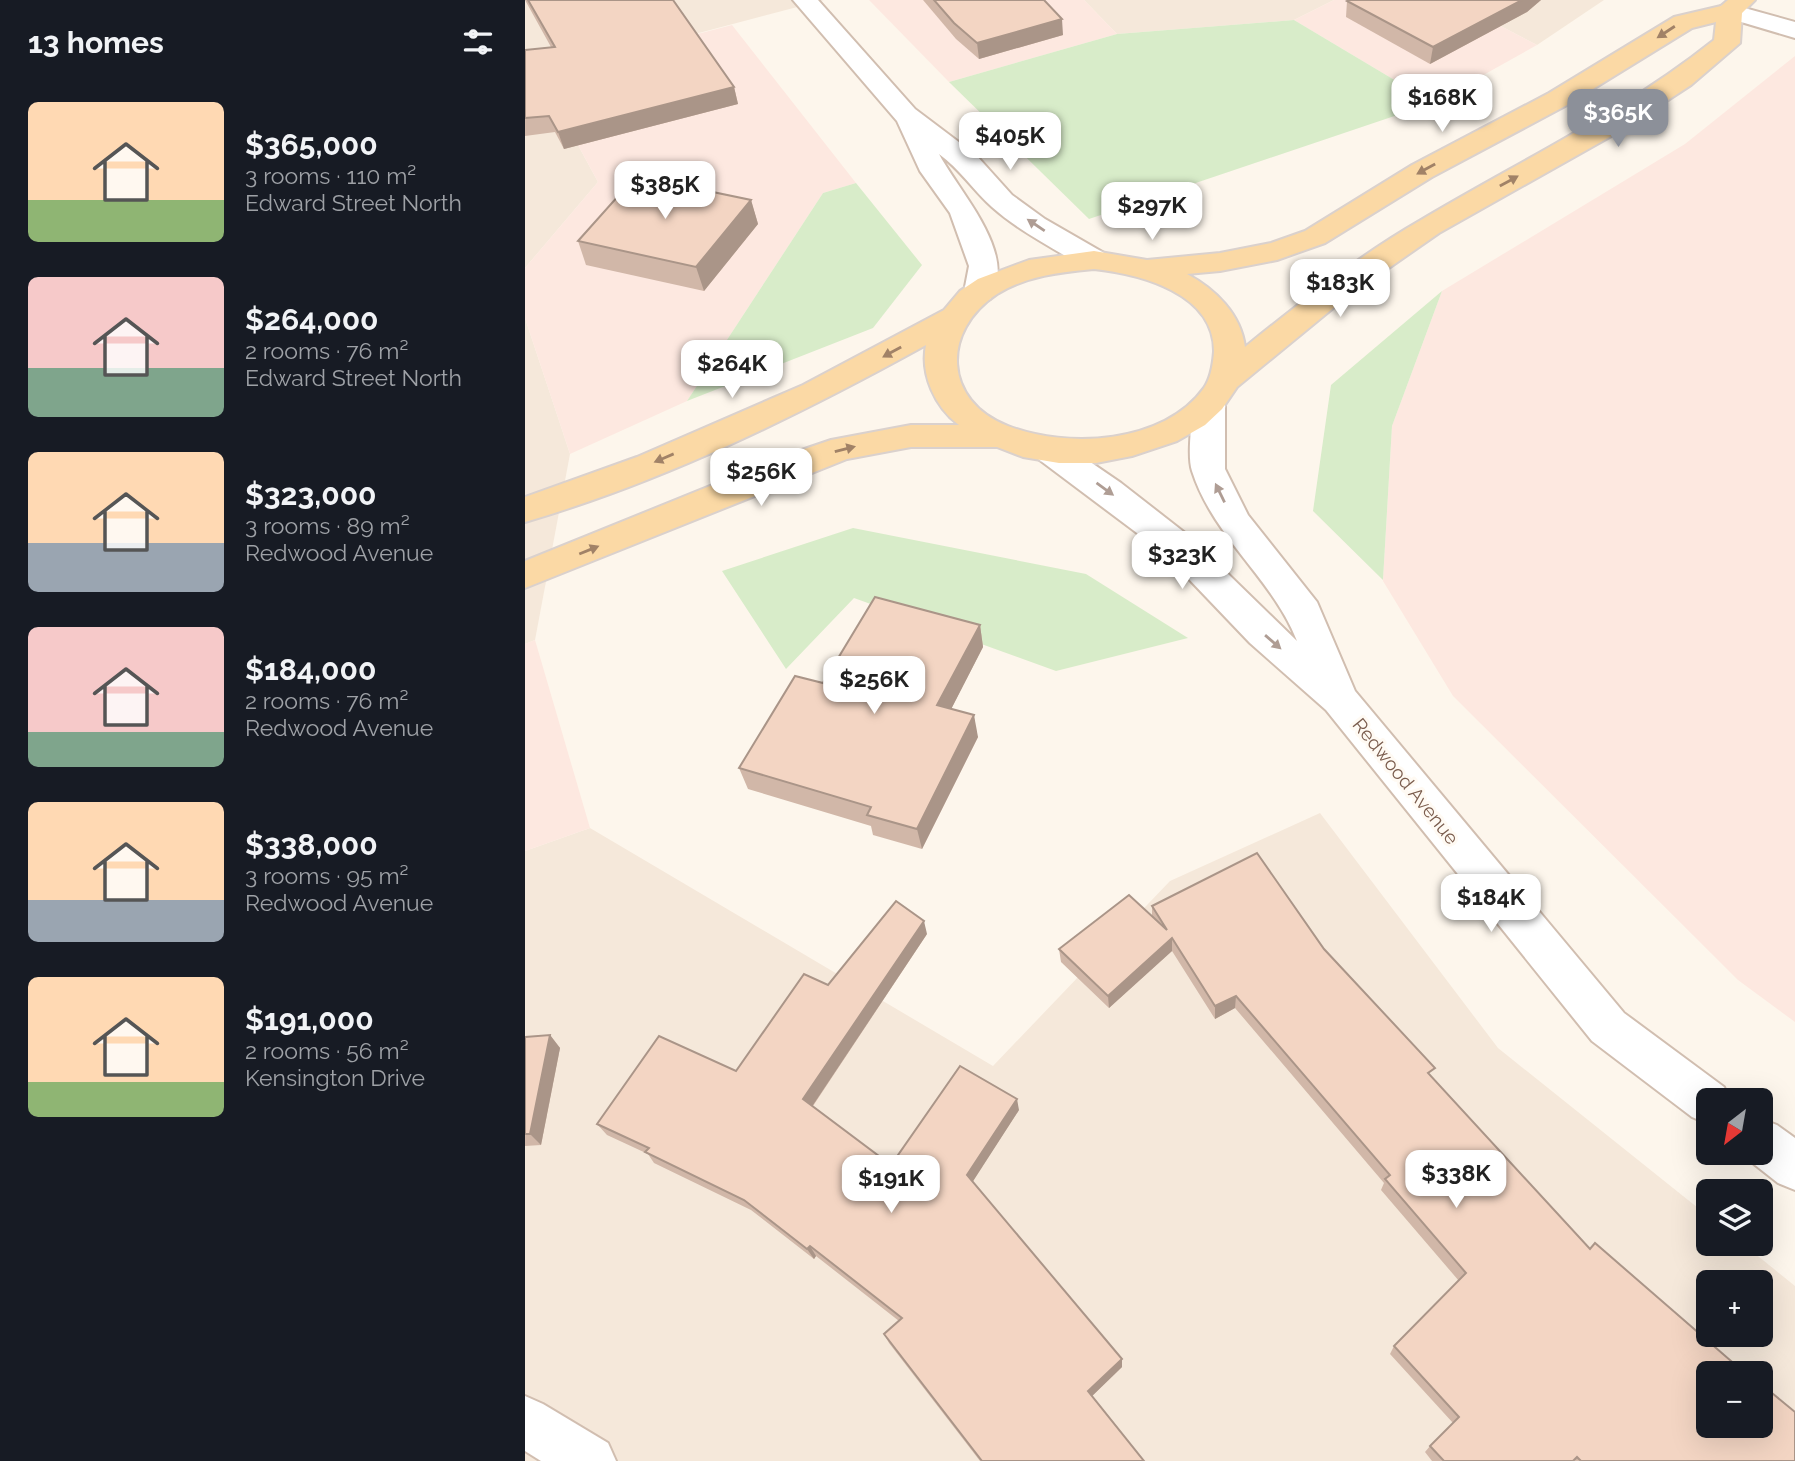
<!DOCTYPE html>
<meta charset="utf-8">
<style>
body{margin:0;font-family:Raleway,sans-serif;background:#20242c;color:#f1f3f6;height:100vh;display:flex;flex-direction:column;font-size:26px;white-space:nowrap}
*{box-sizing:border-box;margin:0}
p{font-size:23px;color:#9ea1a6}
.icon{flex:none;width:38px;height:38px;fill:none;stroke:currentColor;stroke-width:2;stroke-linecap:round;stroke-linejoin:round}
.map{position:relative;flex:1;overflow:hidden}
.drawer{display:flex;flex-direction:column;background:#171b24;width:525px}
.drawer>*{flex:none}
.needle{width:46px;rotate:211deg}
.tools{position:absolute;left:1171px;top:1088px;display:grid;gap:14px}
.tools a{display:grid;place-items:center;width:77px;height:77px;border-radius:10px;background:#171b24;box-shadow:0 7px 28px #0002;font-size:35px}
.price{position:absolute;translate:-50% -60px;padding:0 16px;border-radius:14px;background:#fff;color:#222;font-size:23px;line-height:46px;filter:drop-shadow(0 2px 4px #0008)}
.price::after{content:'';position:absolute;left:50%;top:42px;width:21px;height:16px;margin-left:-10px;background:inherit;clip-path:polygon(0 0,100% 0,50% 100%)}
.price.current{background:#8c9099;color:#fff}
ul{padding:0;list-style:none}
li{display:flex;align-items:center;gap:21px;height:175px;padding:0 28px}
li span{display:grid;place-items:center;flex:none;width:196px;height:140px;border-radius:10px;color:#555}
li>.icon{margin-inline-start:auto}
span .icon{width:84px;height:84px;fill:#fffc;stroke-width:1}
li b{font-size:30px}
h2{display:flex;justify-content:space-between;align-items:center;height:84px;padding:0 28px;font-size:30px}
main{display:flex;flex:1;min-height:0}
.map>svg:first-child{display:block}
.residential{fill:#f5e8da;fill-rule:evenodd}
.commercial{fill:#fde8e0}
.green{fill:#d8ecc9}
.lines{fill:none;stroke-linecap:round;stroke-linejoin:round}
.minor-casing{stroke:#d1beb0;stroke-width:4}
.major-casing{stroke:#dad1cd;stroke-width:4}
.minor{fill:#fff;fill-rule:evenodd}
.major{fill:#fbd9a5;fill-rule:evenodd}
.wall{fill:#d1b7a8}
.shaded-wall{fill:#aa9588}
.building{fill:#f3d5c3;stroke:#aa9588;stroke-width:2}
.oneway{fill:#a18267}
.oneway2{fill:#af9d94}
.labels{text-anchor:middle;stroke-width:6;stroke-linejoin:round;paint-order:stroke}
.street-label{font-size:19px;fill:#7a5c4d;stroke:#fffaf3}
</style>
<main>
<section class="drawer">
<h2>13 homes<svg class="icon" aria-label="filters" viewBox="0 0 24 24"><path d="M4 7h16M4 17h16"/><circle cx="9" cy="7" r="2"/><circle cx="15" cy="17" r="2"/></svg></h2>
<ul>
<li><span style="background:linear-gradient(#ffd9b3 70%,#8fb573 0)"><svg class="icon" aria-label="home" viewBox="0 0 24 24"><path d="M3 11l9-7 9 7M6 9v11h12V9"/></svg></span><div><b>$365,000</b><p>3 rooms · 110 m²</p><p>Edward Street North</p></div></li>
<li><span style="background:linear-gradient(#f6c9c9 65%,#7fa58c 0)"><svg class="icon" aria-label="home" viewBox="0 0 24 24"><path d="M3 11l9-7 9 7M6 9v11h12V9"/></svg></span><div><b>$264,000</b><p>2 rooms · 76 m²</p><p>Edward Street North</p></div></li>
<li><span style="background:linear-gradient(#ffd9b3 65%,#9aa5b1 0)"><svg class="icon" aria-label="home" viewBox="0 0 24 24"><path d="M3 11l9-7 9 7M6 9v11h12V9"/></svg></span><div><b>$323,000</b><p>3 rooms · 89 m²</p><p>Redwood Avenue</p></div></li>
<li><span style="background:linear-gradient(#f6c9c9 75%,#7fa58c 0)"><svg class="icon" aria-label="home" viewBox="0 0 24 24"><path d="M3 11l9-7 9 7M6 9v11h12V9"/></svg></span><div><b>$184,000</b><p>2 rooms · 76 m²</p><p>Redwood Avenue</p></div></li>
<li><span style="background:linear-gradient(#ffd9b3 70%,#9aa5b1 0)"><svg class="icon" aria-label="home" viewBox="0 0 24 24"><path d="M3 11l9-7 9 7M6 9v11h12V9"/></svg></span><div><b>$338,000</b><p>3 rooms · 95 m²</p><p>Redwood Avenue</p></div></li>
<li><span style="background:linear-gradient(#ffd9b3 75%,#8fb573 0)"><svg class="icon" aria-label="home" viewBox="0 0 24 24"><path d="M3 11l9-7 9 7M6 9v11h12V9"/></svg></span><div><b>$191,000</b><p>2 rooms · 56 m²</p><p>Kensington Drive</p></div></li>
</ul>
</section>
<div class="map">
<svg width="1270" height="1461" viewBox="0 0 1270 1461">
<rect width="100%" height="100%" fill="#fdf6ec"/>
<g class="residential">
<polygon points="0,0 299,0 15,75 73,182 0,268"/>
<polygon points="559,0 809,0 769,20 592,34"/>
<polygon points="926,0 1079,0 1012,45"/>
<polygon points="0,318 45,454 10,640 0,644"/>
<path d="M795,813L973,1048L1183,1216V1244H1218L1270,1286V1461H0V851L65,828L468,1066L645,881ZM1183,1283H1236V1335H1183ZM1183,1374H1236V1426H1183Z"/>
</g>
<g class="commercial">
<polygon points="344,0 559,0 592,34 424,82"/>
<polygon points="809,0 926,0 1012,45 908,103 769,20"/>
<polygon points="207,25 331,183 298,193 162,401 45,454 0,318 0,268 73,182 15,75"/>
<polygon points="1270,56 1270,1022 1213,980 928,696 858,581 867,426 917,291 1160,144"/>
<polygon points="10,640 65,828 0,851 0,644"/>
</g>
<g class="green">
<polygon points="769,20 908,103 564,219 424,82 592,34"/>
<polygon points="331,183 397,265 348,328 162,401 298,193"/>
<polygon points="917,291 867,426 858,580 788,511 806,385"/>
<polygon points="328,528 561,574 663,638 531,671 329,598 261,669 197,571"/>
</g>
<g class="lines">
<defs>
<g id="minor">
<path d="M268,0H293L390,109L451,155L487,195L520,219L579,253L584,260L579,267L569,269L559,267C528,248 494,231 467,207C448,190 435,169 414,154C434,192 494,254 465,299L454,302L443,299L439,292L444,266L425,213L395,171L372,121Z"/>
<polygon points="1205,4 1270,22 1270,38 1196,16 1193,11 1196,6"/>
<path d="M684,395L695,398L700,406V469L723,515L792,602L830,691L1099,1013L1199,1087L1205,1101H1183V1124L1167,1117L1067,1041L801,710L725,643L640,554L512,458L507,450L512,442L524,438L536,442L596,483L664,536L772,641C748,579 688,537 667,471C662,456 667,423 668,406L673,398Z"/>
<polygon points="1236,1119 1252,1125 1270,1138 1270,1190 1253,1183 1220,1157 1218,1153 1236,1153"/>
<polygon points="0,1396 18,1404 83,1443 91,1461 16,1461 0,1451"/>
</g>
<path id="major" d="M1203,0H1230L1217,13L1215,43L1166,85L1097,130L914,233L818,300L712,387L697,409L680,425L652,441L607,456L571,463H534L498,457L472,447H386L322,459L0,588V561L259,456L306,440L386,425H434C410,407 395,374 401,345C274,415 140,481 0,522V497L112,457L278,385L419,310L435,291L453,279L504,260L569,251L622,260L695,253L746,243L780,231L887,165L1024,93L1149,17L1196,6ZM1191,22L1189,40C1099,112 995,161 896,220C833,256 776,302 720,347C716,314 690,289 662,274L695,271L752,260L800,243L907,177L1042,105L1167,28ZM569,269C615,274 690,293 689,352C688,364 686,378 679,388C639,444 542,449 483,426C418,401 416,331 472,294C501,276 536,272 569,269Z"/>
</defs>
<use href="#minor" class="minor-casing"/>
<use href="#major" class="major-casing"/>
<use href="#minor" class="minor"/>
<use href="#major" class="major"/>
</g>
<g class="wall">
<polygon points="0,0 148,0 209,87 213,104 39,149 30,132 0,136 0,50 26,47"/>
<polygon points="398,0 519,0 538,35 454,59 431,39"/>
<polygon points="824,0 1016,0 1002,12 905,64 821,17 822,1"/>
<polygon points="226,200 233,224 179,291 61,265 53,241"/>
<polygon points="455,625 458,647 426,709 453,737 397,849 348,835 346,826 223,789 214,768 298,683"/>
<polygon points="627,906 799,949 907,1077 1065,1249 1245,1394 1247,1393 1270,1461 907,1461 900,1452 905,1446 928,1423 865,1354 869,1346 934,1281 856,1190 859,1183 710,1008 690,1019 647,951 584,1008 536,962 534,949 627,916"/>
<polygon points="402,934 288,1106 366,1165 494,1110 447,1182 597,1359 597,1367 567,1396 619,1461 455,1461 364,1343 359,1334 374,1321 291,1256 289,1259 226,1210 129,1163 123,1154 82,1135 72,1124 211,1071 303,985"/>
<polygon points="25,1035 35,1048 16,1145 0,1146 0,1037"/>
</g>
<g class="shaded-wall">
<polygon points="997,0 1016,0 1002,12 905,64 908,47"/>
<polygon points="537,19 538,35 454,59 452,43"/>
<polygon points="209,87 213,104 39,149 33,132"/>
<polygon points="226,200 233,224 179,291 171,267"/>
<polygon points="455,625 458,647 417,727 412,705"/>
<polygon points="449,715 453,737 397,849 392,829"/>
<polygon points="399,921 402,934 284,1111 278,1099"/>
<polygon points="647,938 647,951 584,1008 583,996"/>
<polygon points="711,996 710,1008 690,1019 690,1006"/>
<polygon points="25,1035 35,1048 16,1145 5,1134"/>
<polygon points="492,1099 494,1110 445,1186 442,1175"/>
<polygon points="285,1246 291,1256 289,1259 282,1249"/>
<polygon points="597,1359 597,1367 564,1399 563,1391"/>
</g>
<g class="building">
<polygon points="3,0 148,0 209,87 33,132 24,116 0,118 0,50 30,47"/>
<polygon points="409,0 519,0 537,19 452,43 429,23"/>
<polygon points="824,0 997,0 908,47 822,1"/>
<polygon points="111,176 226,200 171,267 53,241"/>
<polygon points="350,597 455,625 412,705 449,715 392,829 342,815 346,807 214,768 270,676 298,683"/>
<polygon points="732,853 799,949 910,1068 903,1073 1065,1249 1070,1243 1221,1374 1183,1374 1183,1426 1236,1426 1236,1386 1246,1395 1247,1393 1270,1412 1270,1461 1056,1461 1052,1457 1048,1461 919,1461 905,1446 934,1417 869,1346 941,1273 860,1179 865,1175 711,996 690,1006 647,938 583,996 534,949 604,895 642,930 627,906"/>
<polygon points="371,901 399,921 278,1099 366,1165 435,1066 492,1099 442,1175 597,1359 563,1391 619,1461 457,1461 359,1334 377,1318 285,1246 282,1249 219,1200 120,1152 124,1148 72,1124 134,1036 211,1071 279,974 303,985"/>
<polygon points="25,1035 5,1134 0,1134 0,1037"/>
</g>
<defs><path id="oneway-solid" d="M-6-.8H1V-3.2L6.5 0L1 3.2V.8H-6Z" transform="scale(1.75)"/></defs>
<g class="oneway">
<use href="#oneway-solid" transform="translate(1141 32) rotate(147)"/>
<use href="#oneway-solid" transform="translate(901 169) rotate(151)"/>
<use href="#oneway-solid" transform="translate(984 181) rotate(-29)"/>
<use href="#oneway-solid" transform="translate(367 352) rotate(151)"/>
<use href="#oneway-solid" transform="translate(320 449) rotate(-14)"/>
<use href="#oneway-solid" transform="translate(139 458) rotate(157)"/>
<use href="#oneway-solid" transform="translate(64 550) rotate(-22)"/>
</g>
<g class="oneway2">
<use href="#oneway-solid" transform="translate(511 225) rotate(-146)"/>
<use href="#oneway-solid" transform="translate(580 489) rotate(36)"/>
<use href="#oneway-solid" transform="translate(695 493) rotate(-116)"/>
<use href="#oneway-solid" transform="translate(748 642) rotate(41)"/>
</g>
<g class="labels">
<g class="street-label">
<text transform="translate(881 781) rotate(51)" y="7">Redwood Avenue</text>
</g>
</g>
</svg>
<div class="tools">
<a><svg class="needle" viewBox="-14 -14 28 28"><path d="M0-13l5 13h-10z" fill="#e53935"/><path d="M0 13l5-13h-10z" fill="#9ea1a6"/></svg></a>
<a><svg class="icon" aria-label="layers" viewBox="0 0 24 24"><path d="M12 4l9 5-9 5-9-5zM3 14l9 5 9-5"/></svg></a>
<a>+</a>
<a>−</a>
</div>
<b class="price" style="left:917px;top:134px">$168K</b>
<b class="price current" style="left:1093px;top:149px">$365K</b>
<b class="price" style="left:485px;top:172px">$405K</b>
<b class="price" style="left:140px;top:221px">$385K</b>
<b class="price" style="left:627px;top:242px">$297K</b>
<b class="price" style="left:815px;top:319px">$183K</b>
<b class="price" style="left:207px;top:400px">$264K</b>
<b class="price" style="left:236px;top:508px">$256K</b>
<b class="price" style="left:657px;top:591px">$323K</b>
<b class="price" style="left:349px;top:716px">$256K</b>
<b class="price" style="left:966px;top:934px">$184K</b>
<b class="price" style="left:931px;top:1210px">$338K</b>
<b class="price" style="left:366px;top:1215px">$191K</b>
</div>
</main>
